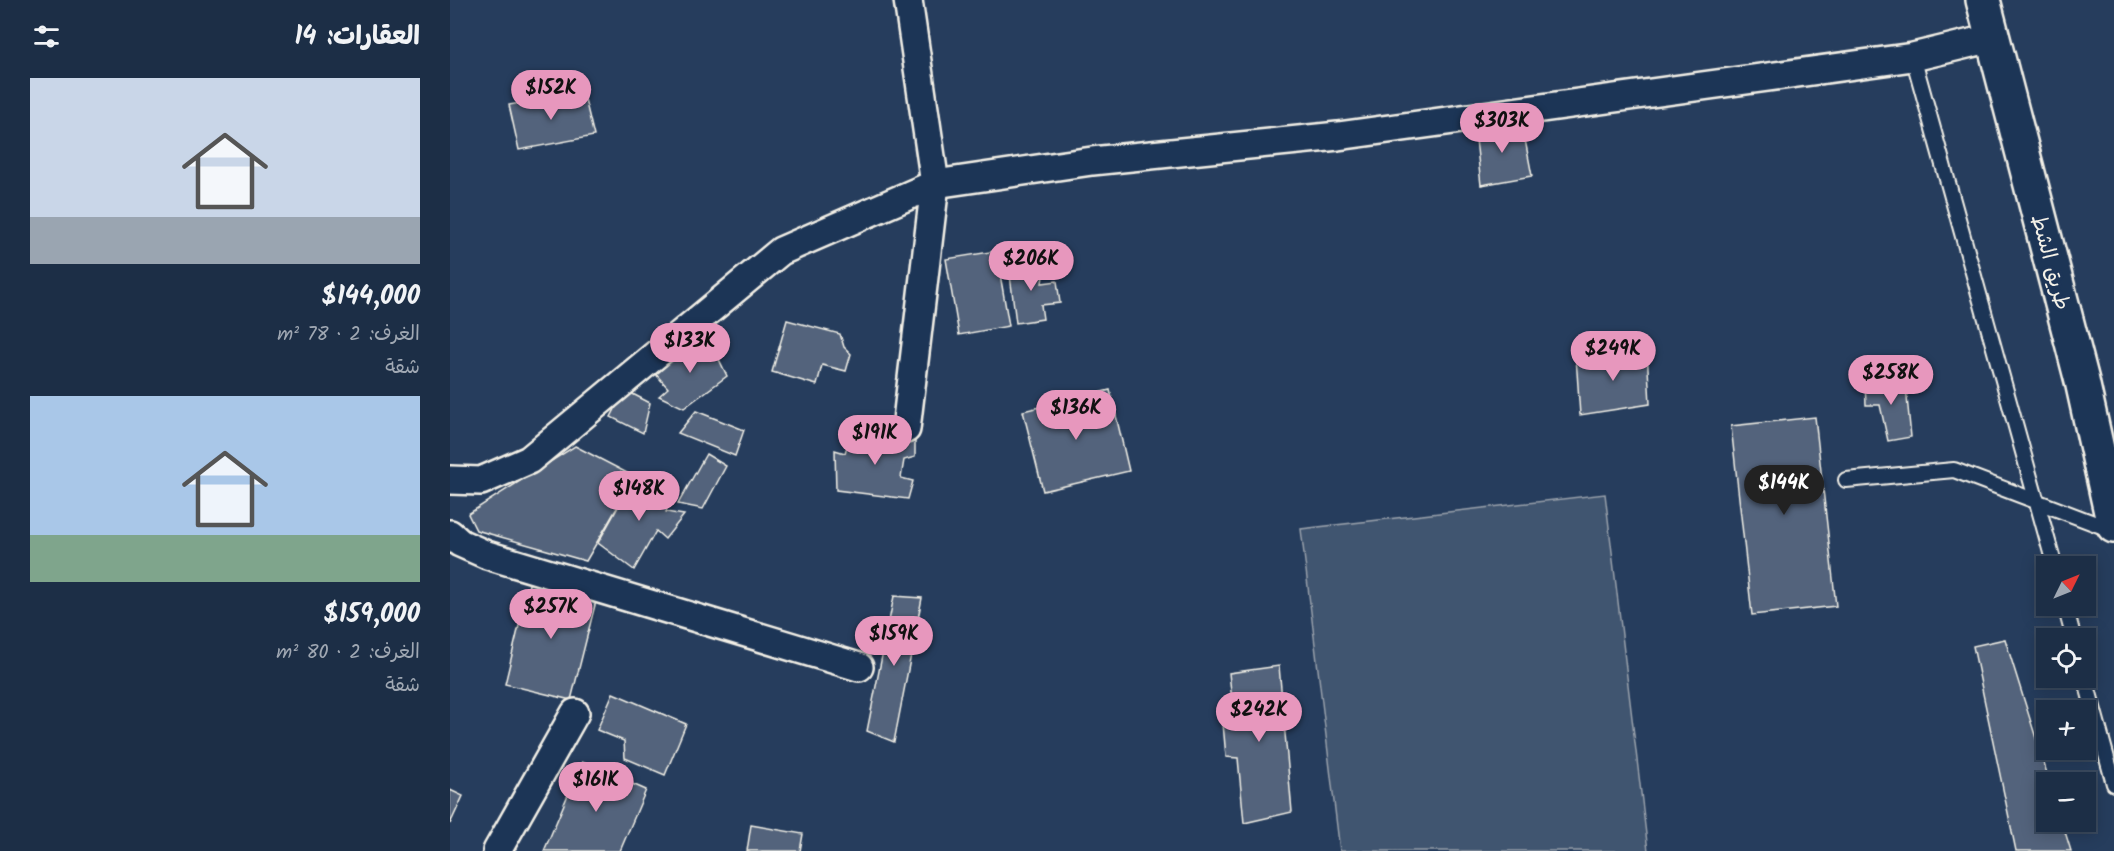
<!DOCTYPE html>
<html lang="ar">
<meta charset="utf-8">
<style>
body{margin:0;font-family:Kalam,"Playpen Sans Arabic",sans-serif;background:#25364d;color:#f1f3f6;direction:rtl;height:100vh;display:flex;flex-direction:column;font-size:22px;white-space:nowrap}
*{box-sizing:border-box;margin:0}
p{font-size:20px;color:#a0a8b3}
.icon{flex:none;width:33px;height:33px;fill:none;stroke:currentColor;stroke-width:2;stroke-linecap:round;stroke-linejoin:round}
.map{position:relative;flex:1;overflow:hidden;direction:ltr}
.drawer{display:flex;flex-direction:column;background:#1c2e46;width:450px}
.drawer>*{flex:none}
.needle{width:39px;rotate:47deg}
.controls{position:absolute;left:1586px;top:556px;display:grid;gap:12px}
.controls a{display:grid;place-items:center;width:60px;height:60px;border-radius:0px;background:#1c2e46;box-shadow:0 3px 15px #0003,0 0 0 2px #3a4a5f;font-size:30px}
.price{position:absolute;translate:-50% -51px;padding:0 14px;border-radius:21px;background:#e797bd;color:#111;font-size:20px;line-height:39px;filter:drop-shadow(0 2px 3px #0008)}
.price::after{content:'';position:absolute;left:50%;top:36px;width:18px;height:14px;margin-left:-9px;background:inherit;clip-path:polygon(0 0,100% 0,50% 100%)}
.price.current{background:#222;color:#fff}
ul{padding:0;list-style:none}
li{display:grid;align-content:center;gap:12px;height:318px;padding:0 30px}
li span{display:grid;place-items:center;height:186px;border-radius:0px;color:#555}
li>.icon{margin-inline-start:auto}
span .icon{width:108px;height:108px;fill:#fffc;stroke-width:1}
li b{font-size:26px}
h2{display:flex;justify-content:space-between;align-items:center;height:72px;padding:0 30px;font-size:26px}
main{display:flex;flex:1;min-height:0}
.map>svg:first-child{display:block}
.green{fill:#40546f;stroke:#9aa2ac;stroke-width:1.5}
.building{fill:#52647b;stroke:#f4f1e8;stroke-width:1.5}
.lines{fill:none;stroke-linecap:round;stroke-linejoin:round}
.lane-casing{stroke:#f4f1e8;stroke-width:18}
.street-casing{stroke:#f4f1e8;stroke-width:32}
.secondary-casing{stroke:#f4f1e8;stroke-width:38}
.lane{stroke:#1d3557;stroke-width:14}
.street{stroke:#1d3557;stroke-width:27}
.secondary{stroke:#1d3557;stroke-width:33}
.labels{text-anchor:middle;stroke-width:6;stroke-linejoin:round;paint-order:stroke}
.street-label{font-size:21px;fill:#f4f1e8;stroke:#1d3557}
</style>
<main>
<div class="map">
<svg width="1664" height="851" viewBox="0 0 1664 851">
<rect width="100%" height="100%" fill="#263d5d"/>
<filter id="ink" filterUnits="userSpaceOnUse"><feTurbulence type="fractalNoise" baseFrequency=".0167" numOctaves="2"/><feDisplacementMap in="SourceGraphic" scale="12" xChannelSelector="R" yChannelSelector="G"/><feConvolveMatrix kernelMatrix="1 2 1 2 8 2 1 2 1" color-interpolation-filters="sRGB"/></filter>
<g filter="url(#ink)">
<polygon class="green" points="1155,494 1198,851 890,851 851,529"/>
<g class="building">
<polygon points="133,91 144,136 69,150 59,105"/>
<polygon points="1072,124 1082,176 1031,185 1025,130"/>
<polygon points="546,251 559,326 509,335 496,259"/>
<polygon points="595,263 592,283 607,281 610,303 591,305 593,319 566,323 559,267"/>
<polygon points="337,320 390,334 394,347 401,354 396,371 372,365 367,385 322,372"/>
<polygon points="247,336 257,354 264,349 277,376 234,408 209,396 218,388 203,371"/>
<polygon points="1197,351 1200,404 1130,415 1126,357"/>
<polygon points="1455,378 1461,437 1438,441 1430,405 1416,405 1415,382"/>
<polygon points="175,390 200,403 193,433 161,417"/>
<polygon points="660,390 679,471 593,491 573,411"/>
<polygon points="246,411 294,430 285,456 228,433"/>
<polygon points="1365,417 1386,606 1302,615 1281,426"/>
<polygon points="400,436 465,439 465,457 454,460 451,478 463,481 458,499 386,490 385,450 395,453"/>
<polygon points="125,446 185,477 136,561 26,530 18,514"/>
<polygon points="256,454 276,466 253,509 228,504"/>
<polygon points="187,473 220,496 216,512 234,515 215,539 206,531 184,570 148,543"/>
<polygon points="80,580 147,597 121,700 55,684"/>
<polygon points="444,596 472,598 444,742 417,731"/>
<polygon points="1555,639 1600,783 1596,783 1596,822 1612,822 1621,851 1566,851 1523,646"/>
<polygon points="829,666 842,812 794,823 788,758 776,757 772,712 783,710 779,673"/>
<polygon points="163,693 236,724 215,775 175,758 174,741 147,730"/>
<polygon points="132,762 196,790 170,851 94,851"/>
<polygon points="0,790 13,796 0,824"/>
<polygon points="301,825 353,834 350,851 297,851"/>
</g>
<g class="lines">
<defs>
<g id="lane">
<polyline points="1463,57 1605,567"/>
<polyline points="1396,480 1504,470 1662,530"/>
<polyline points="1615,606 1624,639"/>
<polyline points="1635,678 1664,784"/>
</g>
<g id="street">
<polyline points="456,429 485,184 458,0"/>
<polyline points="0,480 31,481 79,460 331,251 485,184 642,161 888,136 1463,57 1542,38"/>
<polyline points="0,534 10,543 37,555 409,667"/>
<polyline points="47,851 125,713"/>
</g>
<polyline id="secondary" points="1533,0 1632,381 1664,526"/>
</defs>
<use href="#lane" class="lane-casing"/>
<use href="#street" class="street-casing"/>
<use href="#secondary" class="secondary-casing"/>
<use href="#lane" class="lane"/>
<use href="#street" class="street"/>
<use href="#secondary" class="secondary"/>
</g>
</g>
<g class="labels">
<g class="street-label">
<text transform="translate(1601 262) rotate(75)" y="7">طريق الشط</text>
</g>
</g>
</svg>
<div class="controls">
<a><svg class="needle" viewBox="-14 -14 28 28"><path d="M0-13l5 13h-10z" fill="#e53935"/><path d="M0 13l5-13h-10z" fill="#a0a8b3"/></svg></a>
<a><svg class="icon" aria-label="locate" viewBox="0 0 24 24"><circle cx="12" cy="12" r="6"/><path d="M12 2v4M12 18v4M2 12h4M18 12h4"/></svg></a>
<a>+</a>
<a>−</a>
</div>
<b class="price" style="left:101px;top:121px">$152K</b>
<b class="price" style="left:1052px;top:154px">$303K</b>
<b class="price" style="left:581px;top:292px">$206K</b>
<b class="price" style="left:240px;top:374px">$133K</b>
<b class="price" style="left:1163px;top:382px">$249K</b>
<b class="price" style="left:1441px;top:406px">$258K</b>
<b class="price" style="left:626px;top:441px">$136K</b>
<b class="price" style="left:425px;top:466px">$191K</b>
<b class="price current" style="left:1334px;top:516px">$144K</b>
<b class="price" style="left:189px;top:522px">$148K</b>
<b class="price" style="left:101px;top:640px">$257K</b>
<b class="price" style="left:444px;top:667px">$159K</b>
<b class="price" style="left:809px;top:743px">$242K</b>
<b class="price" style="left:146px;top:813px">$161K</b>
</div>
<section class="drawer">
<h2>العقارات: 14<svg class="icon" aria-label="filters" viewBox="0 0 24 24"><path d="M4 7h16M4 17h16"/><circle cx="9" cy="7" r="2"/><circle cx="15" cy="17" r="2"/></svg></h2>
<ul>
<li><span style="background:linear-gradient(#c9d6e8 75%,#9aa5b1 0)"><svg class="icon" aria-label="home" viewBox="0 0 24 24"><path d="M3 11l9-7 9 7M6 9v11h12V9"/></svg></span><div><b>$144,000</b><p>الغرف: 2 · 78 m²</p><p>شقة</p></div></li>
<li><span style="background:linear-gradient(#a9c7e8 75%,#7fa58c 0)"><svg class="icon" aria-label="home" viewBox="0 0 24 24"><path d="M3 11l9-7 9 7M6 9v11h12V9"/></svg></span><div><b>$159,000</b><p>الغرف: 2 · 80 m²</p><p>شقة</p></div></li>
</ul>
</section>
</main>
